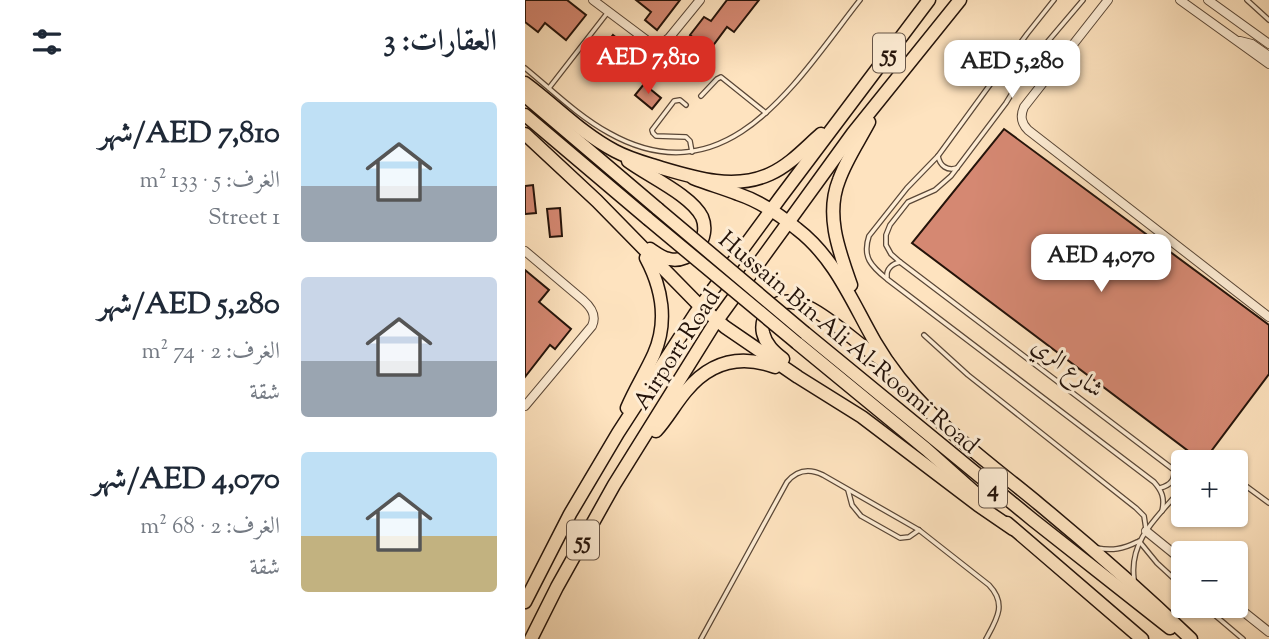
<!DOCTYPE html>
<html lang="ar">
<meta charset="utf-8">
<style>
body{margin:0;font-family:"Sorts Mill Goudy",Amiri,serif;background:#f6f6f7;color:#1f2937;direction:rtl;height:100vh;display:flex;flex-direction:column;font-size:26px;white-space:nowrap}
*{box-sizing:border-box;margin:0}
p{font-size:23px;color:#747a83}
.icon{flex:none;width:38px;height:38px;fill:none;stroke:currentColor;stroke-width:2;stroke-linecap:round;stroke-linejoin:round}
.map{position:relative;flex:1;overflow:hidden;direction:ltr}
.details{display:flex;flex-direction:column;background:#fff;width:525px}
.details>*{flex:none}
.tools{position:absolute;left:646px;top:450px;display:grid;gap:14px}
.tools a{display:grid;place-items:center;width:77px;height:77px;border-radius:7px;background:#fff;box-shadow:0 2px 5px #0004;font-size:35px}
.price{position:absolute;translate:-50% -60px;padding:0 16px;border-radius:14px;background:#fff;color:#222;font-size:23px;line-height:46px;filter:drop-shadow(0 2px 4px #0008)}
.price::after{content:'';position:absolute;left:50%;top:42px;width:21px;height:16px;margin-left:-10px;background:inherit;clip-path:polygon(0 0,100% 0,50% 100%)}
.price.selected{background:#d93025;color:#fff}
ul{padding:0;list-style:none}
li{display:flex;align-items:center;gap:21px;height:175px;padding:0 28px}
li span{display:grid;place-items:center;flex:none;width:196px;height:140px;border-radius:7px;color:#555}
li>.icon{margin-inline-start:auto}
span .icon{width:84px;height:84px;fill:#fffc;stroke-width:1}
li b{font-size:30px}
h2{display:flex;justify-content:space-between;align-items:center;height:84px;padding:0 28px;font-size:30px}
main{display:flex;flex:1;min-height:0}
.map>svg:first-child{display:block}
.building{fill:#d58872;stroke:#24130a;stroke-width:2}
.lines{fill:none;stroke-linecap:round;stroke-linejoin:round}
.service-casing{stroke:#5a4737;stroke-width:6}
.minor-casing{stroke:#5a4737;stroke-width:10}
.trunk-casing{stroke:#24130a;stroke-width:15}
.service{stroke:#feedd5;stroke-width:3.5}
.minor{stroke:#feedd5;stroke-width:8}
.trunk{stroke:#fee3bf;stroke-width:12}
.trunk-bridge-casing{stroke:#24130a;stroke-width:15;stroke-linecap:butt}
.trunk-bridge{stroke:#fee3bf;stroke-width:12}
.labels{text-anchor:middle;stroke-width:6;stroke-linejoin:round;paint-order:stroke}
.shield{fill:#feedd5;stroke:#655447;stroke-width:2}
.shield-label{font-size:23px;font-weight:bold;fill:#24130a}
.street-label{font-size:24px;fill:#24130a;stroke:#feedd5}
</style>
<main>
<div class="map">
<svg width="744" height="639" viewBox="0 0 744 639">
<rect width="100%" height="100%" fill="#fee3bf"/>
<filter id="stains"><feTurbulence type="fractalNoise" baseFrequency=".00286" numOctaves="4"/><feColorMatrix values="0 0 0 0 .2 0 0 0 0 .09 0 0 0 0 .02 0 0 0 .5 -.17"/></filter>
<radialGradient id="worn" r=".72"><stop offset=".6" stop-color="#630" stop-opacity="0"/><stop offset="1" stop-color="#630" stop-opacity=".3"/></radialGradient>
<g class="building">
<polygon points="0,0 42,0 61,15 41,40 20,23 13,32 0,22"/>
<polygon points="111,0 155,0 132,30 120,20 126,12"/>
<polygon points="202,0 234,0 209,32 202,27 184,51 165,35 179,17 186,21"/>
<polygon points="88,35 103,47 77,80 62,68"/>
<polygon points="119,84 136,98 127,109 110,95"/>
<polygon points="479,129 744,325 744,374 678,462 387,243"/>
<polygon points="8,185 11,213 0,214 0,186"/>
<polygon points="35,208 37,236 25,237 22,209"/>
<polygon points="0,270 24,290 14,302 46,329 30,349 25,345 0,377"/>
</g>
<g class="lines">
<defs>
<g id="service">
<path d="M529,0L502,34L413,156L382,188L344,236C337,257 346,266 362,279L629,482C637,491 640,498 637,511"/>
<path d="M558,0L508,59L481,103L426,176L410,190L383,202L365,225L361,235V245L366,254L375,262L653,473C657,481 657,485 653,493C630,519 604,542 609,579"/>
<polyline points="722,0 744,20"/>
<path d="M0,68C27,90 53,116 84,133C203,200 272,80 335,0"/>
<polyline points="24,88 83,12"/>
<polyline points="176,96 192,79 196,77 241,113"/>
<polyline points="161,105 155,100 149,101 127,130 128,133 131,136 161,137 165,141 167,152"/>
<path d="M413,156C415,166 422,171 432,168"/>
<path d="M362,277C361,269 367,264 375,262"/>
<polyline points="399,335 443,375 611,508 619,516 621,529"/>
<polyline points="710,478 744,503"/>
<path d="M635,488C646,485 650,480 649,468"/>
<polyline points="323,490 327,505 336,516 375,538 384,537 394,530"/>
<polyline points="649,498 658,503"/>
<polyline points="614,541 632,563 658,587"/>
<path d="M572,548C587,551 598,549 612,542"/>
<polyline points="679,606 718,639"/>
<path d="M176,639L262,482C272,470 284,468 298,475L394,530L464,585C482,604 472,619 461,639"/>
</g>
<g id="minor">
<polyline points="68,0 124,42 135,45 144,38 175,0"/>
<path d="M583,0L499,107C495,116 496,123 503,130L744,317"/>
<polyline points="655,0 744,64"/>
<polyline points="683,0 744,44"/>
<polyline points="715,41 727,44 744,56"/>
<polyline points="514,51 531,65"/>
<polyline points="508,59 525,72"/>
<path d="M0,251L58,300C66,307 72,315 67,326L0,406"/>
<polyline points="621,531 658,561"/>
<polyline points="710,605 744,632"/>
</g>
<g id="trunk">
<path d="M0,83C30,105 57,134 90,151C103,158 117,162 130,166C167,177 208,191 245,174C265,165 280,148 296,134"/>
<polyline points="0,96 133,209"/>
<polyline points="0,115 123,219"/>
<polyline points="0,134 72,201 172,303 200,327 273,377 337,417 453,505 488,529"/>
<path d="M103,161C123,176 166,195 177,217C186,238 167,264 144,259C137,258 131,253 125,249"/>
<path d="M168,178C183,184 198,188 213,194C234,201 255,215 272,229C310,258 327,302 350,342C365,368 384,391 406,413C439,446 479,475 515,505C567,548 617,592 666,639"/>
<path d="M326,285C314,251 300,215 314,180C321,160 334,141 344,122"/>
<polyline points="280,333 508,520 645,628"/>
<polyline points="272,343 401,449 456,498"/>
<path d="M258,359C249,352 241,345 238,333C236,324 239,314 246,308C276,280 334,351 363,363"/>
<path d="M102,408C110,389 121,372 129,354C143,322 137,288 121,258"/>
<path d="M131,431C142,419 150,404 161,391C185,362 215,354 250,367"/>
<polyline points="482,523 617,639"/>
<polyline points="0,602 45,514 93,433 170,314 255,198 404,0"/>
<polyline points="6,639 32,587 89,485 188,326 328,133 435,0"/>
</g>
</defs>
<use href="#service" class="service-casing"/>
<use href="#minor" class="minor-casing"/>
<use href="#trunk" class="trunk-casing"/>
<use href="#service" class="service"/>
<use href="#minor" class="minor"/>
<use href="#trunk" class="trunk"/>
<defs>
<g id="trunk-bridge">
<polyline points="133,209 280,333"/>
<polyline points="123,219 272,343"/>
</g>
</defs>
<use href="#trunk-bridge" class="trunk-bridge-casing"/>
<use href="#trunk-bridge" class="trunk-bridge"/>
</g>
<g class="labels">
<g class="shield">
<rect x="348" y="33.5" width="32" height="39" rx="5"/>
<rect x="454" y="468.5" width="28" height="39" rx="5"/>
<rect x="42" y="520.5" width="32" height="39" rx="5"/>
</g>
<g class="shield-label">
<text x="364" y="61">55</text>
<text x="468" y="496">4</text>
<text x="58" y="548">55</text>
</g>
<g class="street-label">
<text transform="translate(324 342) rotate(40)" y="8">Hussain Bin Ali Al-Roomi Road</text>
<text transform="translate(151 349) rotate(-57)" y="8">Airport Road</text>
<text transform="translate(543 367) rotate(37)" y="8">شارع الري</text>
</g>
</g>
<rect width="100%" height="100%" filter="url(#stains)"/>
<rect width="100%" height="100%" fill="url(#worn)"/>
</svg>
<div class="tools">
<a>+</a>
<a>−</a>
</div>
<b class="price selected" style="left:123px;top:96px">AED 7,810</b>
<b class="price" style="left:487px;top:100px">AED 5,280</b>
<b class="price" style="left:576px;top:294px">AED 4,070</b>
</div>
<section class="details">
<h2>العقارات: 3<svg class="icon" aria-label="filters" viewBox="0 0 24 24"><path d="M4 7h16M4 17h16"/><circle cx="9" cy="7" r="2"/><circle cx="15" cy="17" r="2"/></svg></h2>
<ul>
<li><span style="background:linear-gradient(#bfe0f5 60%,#9aa5b1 0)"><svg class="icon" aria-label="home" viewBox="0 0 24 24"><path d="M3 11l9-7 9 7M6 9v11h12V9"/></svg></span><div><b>AED 7,810/شهر</b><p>الغرف: 5 · 133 m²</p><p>Street 1</p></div></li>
<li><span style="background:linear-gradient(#c9d6e8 60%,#9aa5b1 0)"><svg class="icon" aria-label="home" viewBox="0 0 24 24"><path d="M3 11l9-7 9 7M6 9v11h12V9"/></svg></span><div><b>AED 5,280/شهر</b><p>الغرف: 2 · 74 m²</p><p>شقة</p></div></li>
<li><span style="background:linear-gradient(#bfe0f5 60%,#c2b280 0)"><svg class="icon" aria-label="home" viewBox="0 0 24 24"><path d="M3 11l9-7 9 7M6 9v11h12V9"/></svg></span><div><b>AED 4,070/شهر</b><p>الغرف: 2 · 68 m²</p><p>شقة</p></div></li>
</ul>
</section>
</main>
